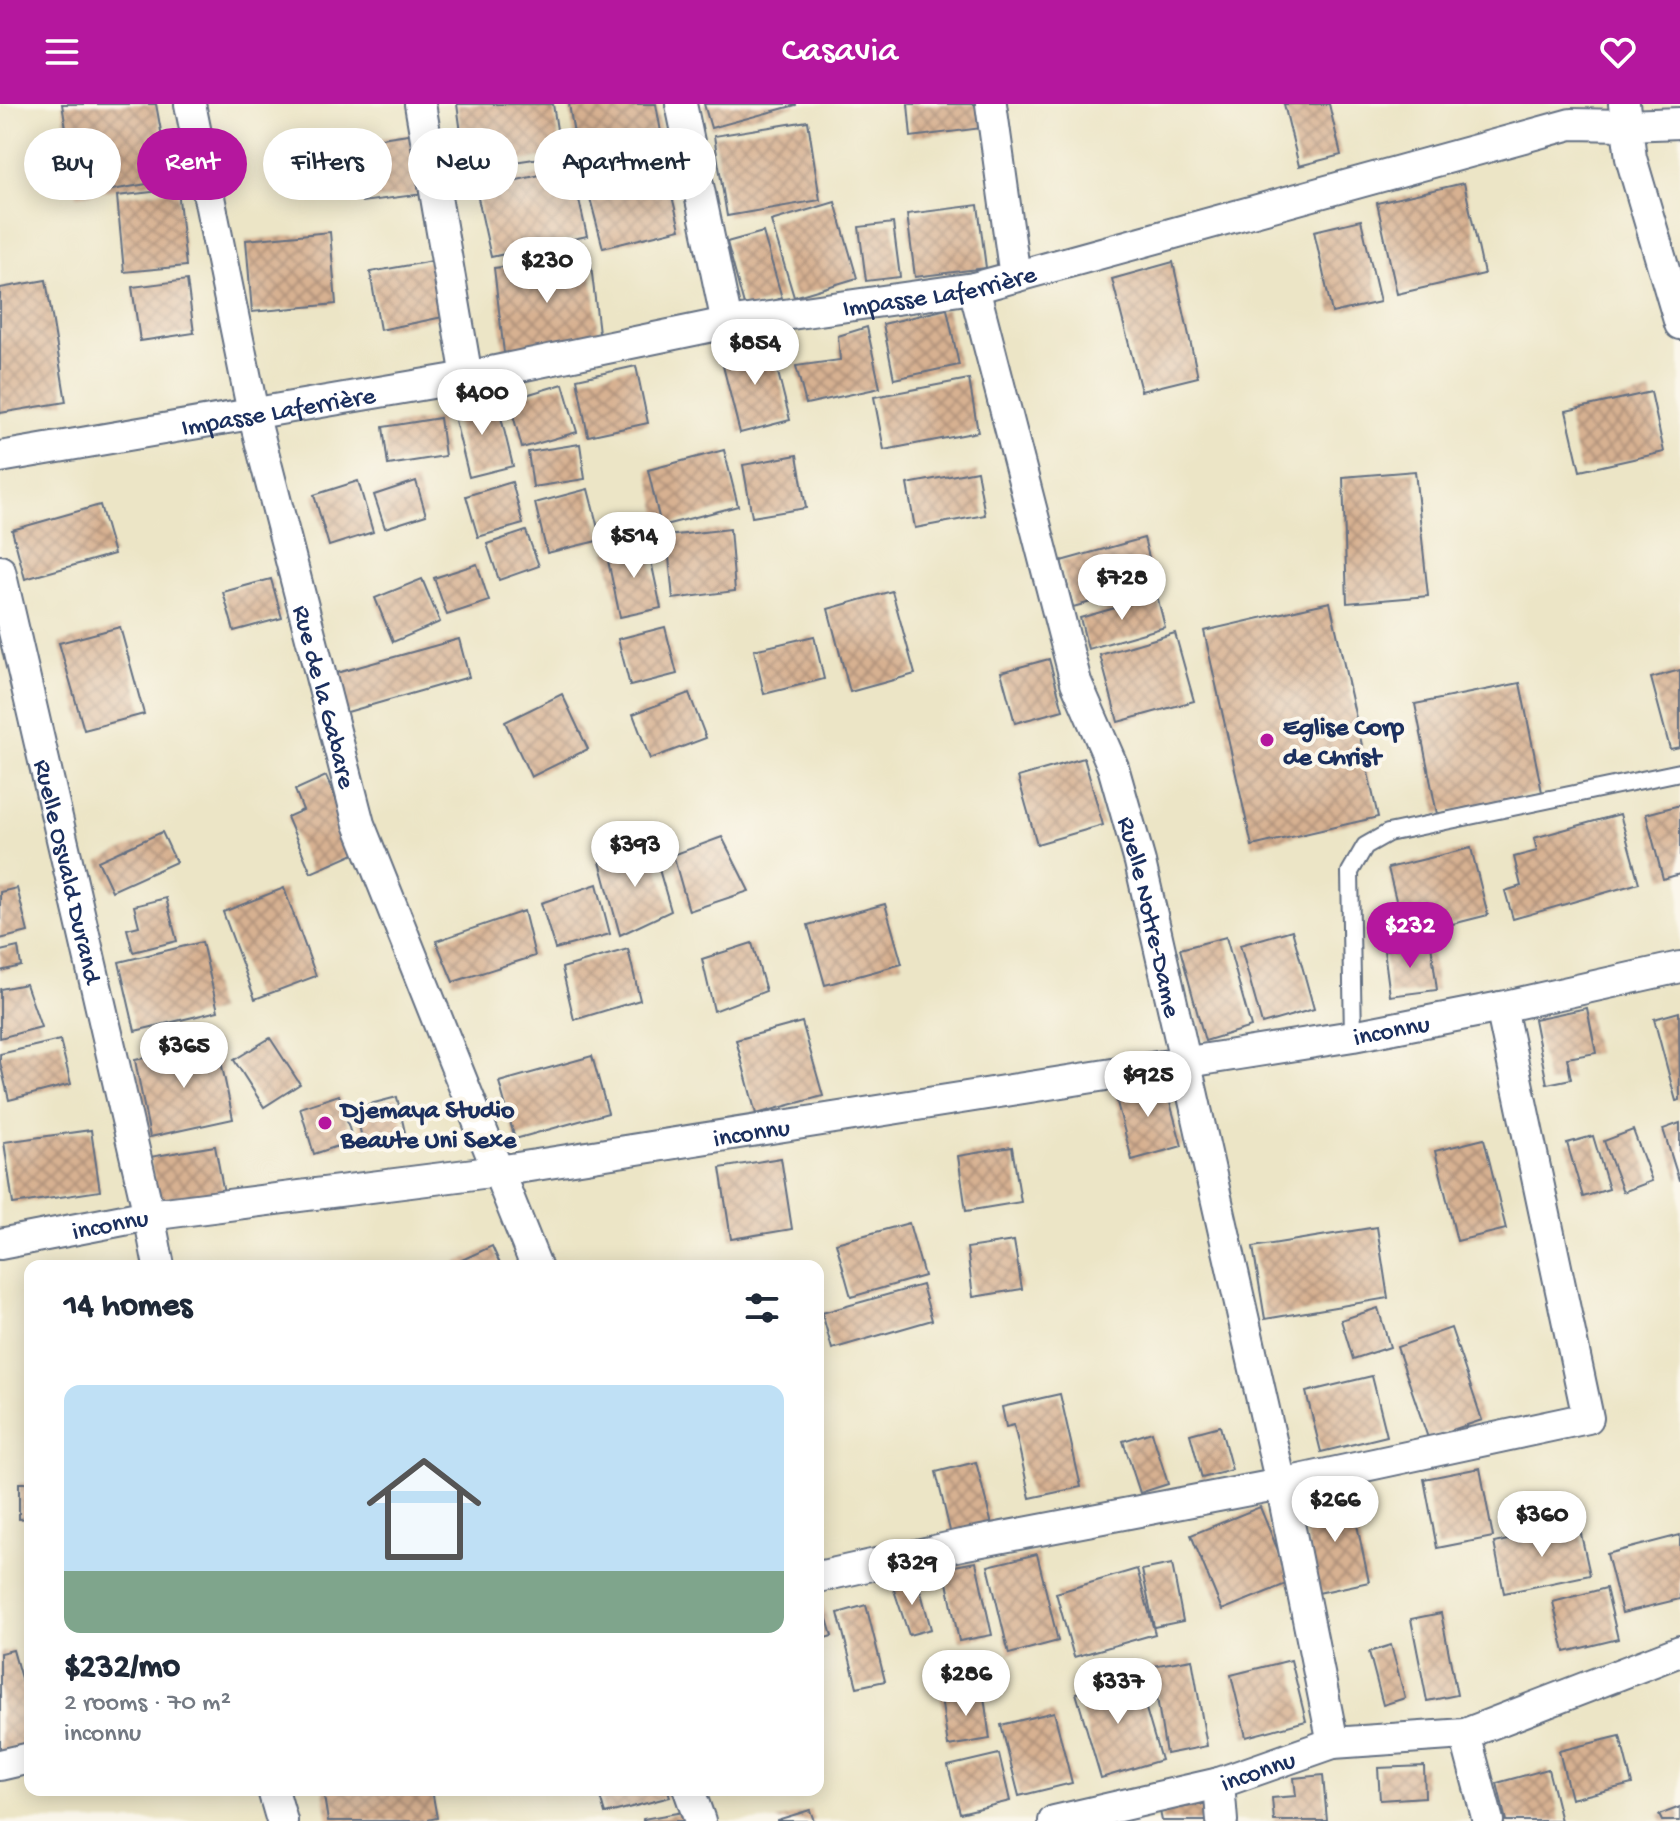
<!DOCTYPE html>
<meta charset="utf-8">
<style>
body{margin:0;font-family:"Gochi Hand",sans-serif;background:#f6f6f7;color:#1f2937;height:100vh;display:flex;flex-direction:column;font-size:30px;white-space:nowrap}
*{box-sizing:border-box;margin:0}
p{font-size:26px;color:#747a83}
.icon{flex:none;width:44px;height:44px;fill:none;stroke:currentColor;stroke-width:2;stroke-linecap:round;stroke-linejoin:round}
.map{position:relative;flex:1;overflow:hidden}
.sheet{position:absolute;left:24px;top:1156px;width:800px;height:536px;display:flex;flex-direction:column;background:#fff;border-radius:16px;box-shadow:0 4px 20px #0003}
.sheet>*{flex:none}
.hud{position:absolute;left:24px;top:24px;width:800px;height:72px;display:flex;gap:16px}
.price{position:absolute;translate:-50% -68px;padding:0 18px;border-radius:28px;background:#fff;color:#222;font-size:26px;line-height:52px;filter:drop-shadow(0 2px 4px #0008)}
.price::after{content:'';position:absolute;left:50%;top:48px;width:24px;height:18px;margin-left:-12px;background:inherit;clip-path:polygon(0 0,100% 0,50% 100%)}
.price.selected{background:#b5179e;color:#fff}
ul{padding:0;list-style:none}
li{display:grid;align-content:center;gap:16px;height:424px;padding:0 40px}
li span{display:grid;place-items:center;height:248px;border-radius:16px;color:#555}
li>.icon{margin-inline-start:auto}
span .icon{width:144px;height:144px;fill:#fffc;stroke-width:1}
li b{font-size:34px}
h2{display:flex;justify-content:space-between;align-items:center;height:96px;padding:0 40px;font-size:34px}
.tag{padding:0 28px;border-radius:36px;background:#fff;box-shadow:0 4px 20px #0003;font-size:28px;line-height:72px}
.tag.selected{background:#b5179e;color:#fff}
header{display:flex;justify-content:space-between;align-items:center;height:104px;padding:0 40px;background:#b5179e;color:#fff;font-size:36px;font-weight:600}
.map>svg:first-child{display:block}
.building{fill:url(#building-cross-hatch)}
.lines{fill:none;stroke-linecap:round;stroke-linejoin:round}
.lane-casing{stroke:#646f82;stroke-width:20}
.street-casing{stroke:#646f82;stroke-width:34}
.lane{stroke:#fff;stroke-width:16}
.street{stroke:#fff;stroke-width:30}
.poi-dot{fill:#b5179e;stroke:#fbf7ec;stroke-width:3}
.labels{text-anchor:middle;stroke-width:8;stroke-linejoin:round;paint-order:stroke}
.street-label{font-size:26px;fill:#1b2f5e;stroke:#fbf7ec}
.poi-label{font-size:26px;font-weight:bold;fill:#1b2f5e;stroke:#fbf7ec;text-anchor:start}
</style>
<header><svg class="icon" aria-label="menu" viewBox="0 0 24 24"><path d="M4 6h16M4 12h16M4 18h16"/></svg>Casavia<svg class="icon" aria-label="heart" viewBox="0 0 24 24"><path d="M12 20l-8-8c-3-5 5-10 8-4 3-6 11-1 8 4z"/></svg></header>
<div class="map">
<svg width="1680" height="1717" viewBox="0 0 1680 1717">
<defs>
<pattern id="building-cross-hatch" width="8" height="8" patternUnits="userSpaceOnUse" patternTransform="scale(2)"><rect width="8" height="8" fill="#d7b191"/><path d="M0 0l8 8M0 8l8-8" fill="none" stroke="#ae907a"/></pattern>
</defs>
<rect width="100%" height="100%" fill="#fbf7ec"/>
<filter id="ink" filterUnits="userSpaceOnUse"><feTurbulence type="fractalNoise" baseFrequency=".0125" numOctaves="2"/><feDisplacementMap in="SourceGraphic" scale="16" xChannelSelector="R" yChannelSelector="G"/><feConvolveMatrix kernelMatrix="1 2 1 2 8 2 1 2 1" color-interpolation-filters="sRGB"/></filter>
<filter id="wash" filterUnits="userSpaceOnUse"><feTurbulence type="fractalNoise" baseFrequency=".006" numOctaves="4" result="noise"/><feDisplacementMap in="SourceGraphic" scale="32" xChannelSelector="R" yChannelSelector="G"/><feGaussianBlur stdDeviation="1.8" result="paint"/><feColorMatrix in="noise" values="0 0 0 0 0 0 0 0 0 0 0 0 0 0 0 0 0 1.4 0 .05"/><feComposite in="paint" operator="in"/></filter>
<g filter="url(#wash)">
<rect width="100%" height="100%" fill="#ece5c6"/>
<g id="blocks">
<g class="building">
<polygon points="62,0 156,0 170,76 77,92"/>
<polygon points="457,0 553,0 561,51 466,65"/>
<polygon points="569,0 656,0 663,39 578,54"/>
<polygon points="704,0 796,0 796,1 711,24"/>
<polygon points="908,0 987,0 990,23 911,33"/>
<polygon points="1284,0 1329,0 1341,51 1299,62"/>
<polygon points="808,17 820,96 727,112 714,32"/>
<polygon points="415,29 423,90 362,98 354,38"/>
<polygon points="663,55 680,125 603,144 585,75"/>
<polygon points="572,64 587,132 491,153 476,85"/>
<polygon points="1464,79 1484,170 1397,190 1377,99"/>
<polygon points="178,85 186,162 124,168 117,92"/>
<polygon points="835,98 857,174 794,193 771,117"/>
<polygon points="978,101 986,164 915,173 907,110"/>
<polygon points="1361,116 1380,198 1332,209 1314,127"/>
<polygon points="893,119 900,173 866,177 859,123"/>
<polygon points="330,128 336,200 252,208 246,136"/>
<polygon points="763,128 782,194 745,205 727,138"/>
<polygon points="590,153 600,237 504,249 494,164"/>
<polygon points="433,157 443,213 380,226 370,168"/>
<polygon points="1173,158 1198,273 1141,287 1112,175"/>
<polygon points="46,176 66,298 0,309 0,184"/>
<polygon points="187,176 194,229 140,237 132,183"/>
<polygon points="947,205 959,261 894,275 883,220"/>
<polygon points="867,223 880,284 806,300 796,262 840,256 838,232"/>
<polygon points="770,237 790,316 740,329 720,250"/>
<polygon points="636,262 648,319 588,332 577,275"/>
<polygon points="969,275 978,328 884,346 874,293"/>
<polygon points="563,280 577,328 522,344 509,296"/>
<polygon points="1651,288 1664,348 1580,367 1566,307"/>
<polygon points="496,293 513,362 469,373 452,304"/>
<polygon points="440,314 445,352 388,361 383,323"/>
<polygon points="580,340 585,375 533,383 528,348"/>
<polygon points="724,346 738,402 661,422 648,366"/>
<polygon points="797,351 806,404 752,413 743,361"/>
<polygon points="977,367 985,411 915,424 907,380"/>
<polygon points="1415,367 1428,492 1347,499 1343,373"/>
<polygon points="358,377 373,428 329,442 314,391"/>
<polygon points="416,377 426,411 385,424 374,391"/>
<polygon points="512,378 523,420 478,433 466,392"/>
<polygon points="588,385 601,436 547,449 535,399"/>
<polygon points="100,401 114,450 25,475 12,426"/>
<polygon points="730,425 735,487 673,495 667,432"/>
<polygon points="526,427 539,462 499,476 487,440"/>
<polygon points="1144,434 1156,480 1073,503 1061,457"/>
<polygon points="647,438 661,504 620,513 606,447"/>
<polygon points="477,460 489,497 447,511 434,474"/>
<polygon points="271,475 282,514 234,527 223,488"/>
<polygon points="422,475 440,518 393,538 375,494"/>
<polygon points="892,487 915,570 850,588 828,505"/>
<polygon points="1157,492 1165,523 1088,545 1080,514"/>
<polygon points="1330,498 1378,713 1252,742 1204,527"/>
<polygon points="120,523 144,610 84,626 59,539"/>
<polygon points="665,523 677,570 630,582 618,535"/>
<polygon points="1175,529 1194,597 1118,618 1100,551"/>
<polygon points="814,532 824,575 764,590 754,546"/>
<polygon points="459,535 469,573 344,609 333,570"/>
<polygon points="1049,555 1063,606 1015,619 1001,568"/>
<polygon points="1680,566 1680,643 1670,645 1651,574"/>
<polygon points="1520,579 1542,688 1437,710 1415,600"/>
<polygon points="689,589 706,634 650,655 633,610"/>
<polygon points="562,590 588,645 531,673 505,618"/>
<polygon points="1084,654 1103,721 1037,740 1018,673"/>
<polygon points="326,672 359,748 311,769 287,713 303,706 295,686"/>
<polygon points="1680,701 1680,770 1663,775 1646,710"/>
<polygon points="1620,710 1639,779 1513,815 1505,787 1521,782 1514,753 1537,747 1534,734"/>
<polygon points="162,728 176,758 112,787 98,757"/>
<polygon points="722,733 749,787 689,807 673,751"/>
<polygon points="652,741 671,807 620,831 600,758"/>
<polygon points="1471,744 1488,811 1405,832 1388,764"/>
<polygon points="597,780 610,830 555,845 541,799"/>
<polygon points="17,784 28,828 0,835 0,788"/>
<polygon points="284,784 316,872 255,895 223,808"/>
<polygon points="166,794 177,837 133,848 127,825 139,822 134,802"/>
<polygon points="885,800 902,860 825,881 808,821"/>
<polygon points="524,807 535,852 453,878 436,837"/>
<polygon points="1292,826 1314,905 1262,920 1240,841"/>
<polygon points="1226,833 1251,923 1205,937 1180,845"/>
<polygon points="202,838 218,907 135,927 119,858"/>
<polygon points="752,839 766,887 714,907 702,855"/>
<polygon points="1431,840 1437,886 1390,892 1384,846"/>
<polygon points="18,843 21,862 0,867 0,847"/>
<polygon points="628,845 640,896 574,916 562,864"/>
<polygon points="26,880 41,923 0,934 0,885"/>
<polygon points="1587,904 1596,949 1567,954 1571,975 1547,980 1534,915"/>
<polygon points="1679,908 1680,996 1676,997 1654,915"/>
<polygon points="802,918 823,992 756,1010 736,936"/>
<polygon points="270,934 300,980 264,1003 234,956"/>
<polygon points="60,936 71,980 9,996 0,958 0,950"/>
<polygon points="217,938 233,1015 150,1033 135,956"/>
<polygon points="592,952 608,1009 515,1035 499,978"/>
<polygon points="1163,973 1182,1042 1132,1056 1114,987"/>
<polygon points="339,991 353,1037 314,1050 300,1004"/>
<polygon points="397,993 406,1033 364,1043 355,1004"/>
<polygon points="1680,1019 1680,1076 1679,1076 1663,1025"/>
<polygon points="91,1026 100,1087 13,1100 4,1038"/>
<polygon points="1633,1026 1652,1077 1623,1088 1604,1037"/>
<polygon points="1593,1032 1609,1085 1583,1093 1567,1039"/>
<polygon points="1484,1035 1506,1125 1457,1137 1435,1047"/>
<polygon points="215,1042 224,1089 157,1095 150,1053"/>
<polygon points="1012,1043 1021,1098 966,1107 958,1052"/>
<polygon points="781,1054 792,1125 731,1135 720,1064"/>
<polygon points="909,1119 924,1172 851,1193 836,1139"/>
<polygon points="1377,1123 1388,1194 1265,1215 1253,1143"/>
<polygon points="1014,1137 1022,1185 973,1193 967,1144"/>
<polygon points="492,1142 501,1162 449,1162"/>
<polygon points="922,1181 932,1216 832,1245 822,1209"/>
<polygon points="1378,1204 1390,1243 1353,1255 1341,1216"/>
<polygon points="1451,1224 1482,1316 1428,1334 1397,1243"/>
<polygon points="1372,1272 1387,1332 1321,1348 1306,1288"/>
<polygon points="1060,1290 1081,1383 1030,1394 1014,1321 1006,1323 1002,1303"/>
<polygon points="1220,1322 1232,1366 1202,1374 1190,1330"/>
<polygon points="1152,1328 1168,1380 1140,1389 1123,1337"/>
<polygon points="976,1358 992,1421 951,1431 936,1368"/>
<polygon points="1480,1364 1493,1433 1437,1444 1424,1375"/>
<polygon points="19,1379 30,1379 30,1414 19,1415"/>
<polygon points="1351,1392 1369,1478 1318,1489 1301,1402"/>
<polygon points="1260,1403 1291,1478 1222,1506 1191,1431"/>
<polygon points="1579,1421 1590,1471 1504,1489 1494,1439"/>
<polygon points="1680,1431 1680,1495 1622,1509 1607,1450"/>
<polygon points="1037,1450 1058,1537 1009,1550 988,1462"/>
<polygon points="976,1458 992,1531 959,1537 944,1464"/>
<polygon points="1172,1460 1183,1517 1154,1523 1142,1466"/>
<polygon points="1137,1465 1155,1530 1074,1553 1056,1489"/>
<polygon points="917,1474 931,1525 909,1531 893,1483"/>
<polygon points="1606,1484 1618,1535 1565,1548 1553,1498"/>
<polygon points="822,1497 832,1532 818,1536 818,1498"/>
<polygon points="866,1501 885,1577 857,1583 838,1509"/>
<polygon points="1441,1509 1457,1591 1427,1597 1411,1515"/>
<polygon points="1391,1541 1405,1594 1383,1601 1369,1548"/>
<polygon points="13,1546 30,1606 30,1639 0,1648 0,1549"/>
<polygon points="1192,1555 1207,1642 1166,1650 1152,1562"/>
<polygon points="1291,1556 1306,1617 1246,1633 1231,1571"/>
<polygon points="1136,1571 1161,1656 1101,1674 1076,1589"/>
<polygon points="983,1586 990,1635 948,1642 941,1593"/>
<polygon points="1054,1608 1072,1679 1019,1692 1001,1621"/>
<polygon points="1620,1632 1632,1680 1571,1695 1559,1647"/>
<polygon points="999,1650 1010,1697 960,1709 948,1662"/>
<polygon points="1424,1662 1425,1693 1380,1696 1378,1664"/>
<polygon points="1548,1665 1561,1717 1506,1717 1497,1679"/>
<polygon points="1323,1671 1327,1717 1274,1717 1272,1694 1296,1692 1294,1674"/>
<polygon points="323,1686 432,1686 437,1714 423,1717 328,1717"/>
<polygon points="598,1686 668,1686 670,1693 605,1710"/>
<polygon points="1212,1699 1215,1717 1162,1717 1160,1707"/>
<polygon points="1680,1703 1680,1717 1662,1717 1659,1711"/>
<polygon points="810,1706 814,1717 777,1717 777,1716"/>
<polygon points="683,1708 685,1717 643,1717 643,1715"/>
</g>
</g>
</g>
<g filter="url(#ink)">
<use href="#blocks" fill-opacity="0" stroke="#646f82" stroke-width="2"/>
<g class="lines">
<defs>
<polyline id="lane" points="1353,932 1350,768 1365,742 1388,729 1680,668"/>
<g id="street">
<path id="s1" d="M190,0L253,309L359,720L536,1162"/>
<polyline points="420,0 467,273"/>
<polyline points="681,0 727,219"/>
<polyline points="991,0 1015,173"/>
<polyline points="1624,0 1631,54 1680,220"/>
<path id="s2" d="M974,184L1076,578L1113,663L1140,758L1281,1380L1333,1639"/>
<path id="s3" d="M0,353L467,273L727,219L974,184L1571,20L1626,21L1680,19"/>
<path id="s4" d="M0,467L149,1111L159,1162"/>
<path id="s5" d="M0,1140L149,1111L498,1067L1353,932L1501,903L1680,863"/>
<polyline points="818,1473 961,1441 1281,1380 1588,1314 1501,903"/>
<polyline points="1465,1630 1488,1717"/>
<polyline points="0,1661 30,1654"/>
<polyline points="1219,1679 1222,1717"/>
<polyline points="273,1686 282,1717"/>
<polyline points="689,1686 700,1717"/>
<path id="s6" d="M1054,1717L1219,1679L1333,1639L1465,1630L1680,1547"/>
</g>
</defs>
<use href="#lane" class="lane-casing"/>
<use href="#street" class="street-casing"/>
<use href="#lane" class="lane"/>
<use href="#street" class="street"/>
</g>
</g>
<g class="poi-dot">
<circle cx="1267" cy="636" r="8"/>
<circle cx="325" cy="1019" r="8"/>
</g>
<g class="labels">
<g class="street-label">
<text dy="9" stroke="none"><textPath href="#s3" startOffset="954">Impasse Laferrière</textPath></text>
<text dy="9" stroke="none"><textPath href="#s3" startOffset="282">Impasse Laferrière</textPath></text>
<text dy="9" stroke="none"><textPath href="#s1" startOffset="608">Rue de la Gabare</textPath></text>
<text dy="9" stroke="none"><textPath href="#s4" startOffset="308">Ruelle Osvald Durand</textPath></text>
<text dy="9" stroke="none"><textPath href="#s2" startOffset="654">Ruelle Notre-Dame</textPath></text>
<text dy="9" stroke="none"><textPath href="#s5" startOffset="1408">inconnu</textPath></text>
<text dy="9" stroke="none"><textPath href="#s5" startOffset="760">inconnu</textPath></text>
<text dy="9" stroke="none"><textPath href="#s5" startOffset="112">inconnu</textPath></text>
<text dy="9" stroke="none"><textPath href="#s6" startOffset="210">inconnu</textPath></text>
</g>
<g class="poi-label">
<text x="1283" y="630">Eglise Corp<tspan x="1283" dy="30">de Christ</tspan></text>
<text x="341" y="1013">Djemaya Studio<tspan x="341" dy="30">Beaute Uni Sexe</tspan></text>
</g>
</g>
</svg>
<b class="price" style="left:547px;top:201px">$230</b>
<b class="price" style="left:755px;top:283px">$854</b>
<b class="price" style="left:482px;top:333px">$400</b>
<b class="price" style="left:634px;top:476px">$514</b>
<b class="price" style="left:1122px;top:518px">$728</b>
<b class="price" style="left:635px;top:785px">$393</b>
<b class="price selected" style="left:1410px;top:866px">$232</b>
<b class="price" style="left:184px;top:986px">$365</b>
<b class="price" style="left:1148px;top:1015px">$925</b>
<b class="price" style="left:1335px;top:1440px">$266</b>
<b class="price" style="left:1542px;top:1455px">$360</b>
<b class="price" style="left:912px;top:1503px">$329</b>
<b class="price" style="left:966px;top:1614px">$286</b>
<b class="price" style="left:1118px;top:1622px">$337</b>
<div class="hud">
<a class="tag">Buy</a>
<a class="tag selected">Rent</a>
<a class="tag">Filters</a>
<a class="tag">New</a>
<a class="tag">Apartment</a>
</div>
<section class="sheet">
<h2>14 homes<svg class="icon" aria-label="filters" viewBox="0 0 24 24"><path d="M4 7h16M4 17h16"/><circle cx="9" cy="7" r="2"/><circle cx="15" cy="17" r="2"/></svg></h2>
<ul>
<li><span style="background:linear-gradient(#bfe0f5 75%,#7fa58c 0)"><svg class="icon" aria-label="home" viewBox="0 0 24 24"><path d="M3 11l9-7 9 7M6 9v11h12V9"/></svg></span><div><b>$232/mo</b><p>2 rooms · 70 m²</p><p>inconnu</p></div></li>
</ul>
</section>
</div>
